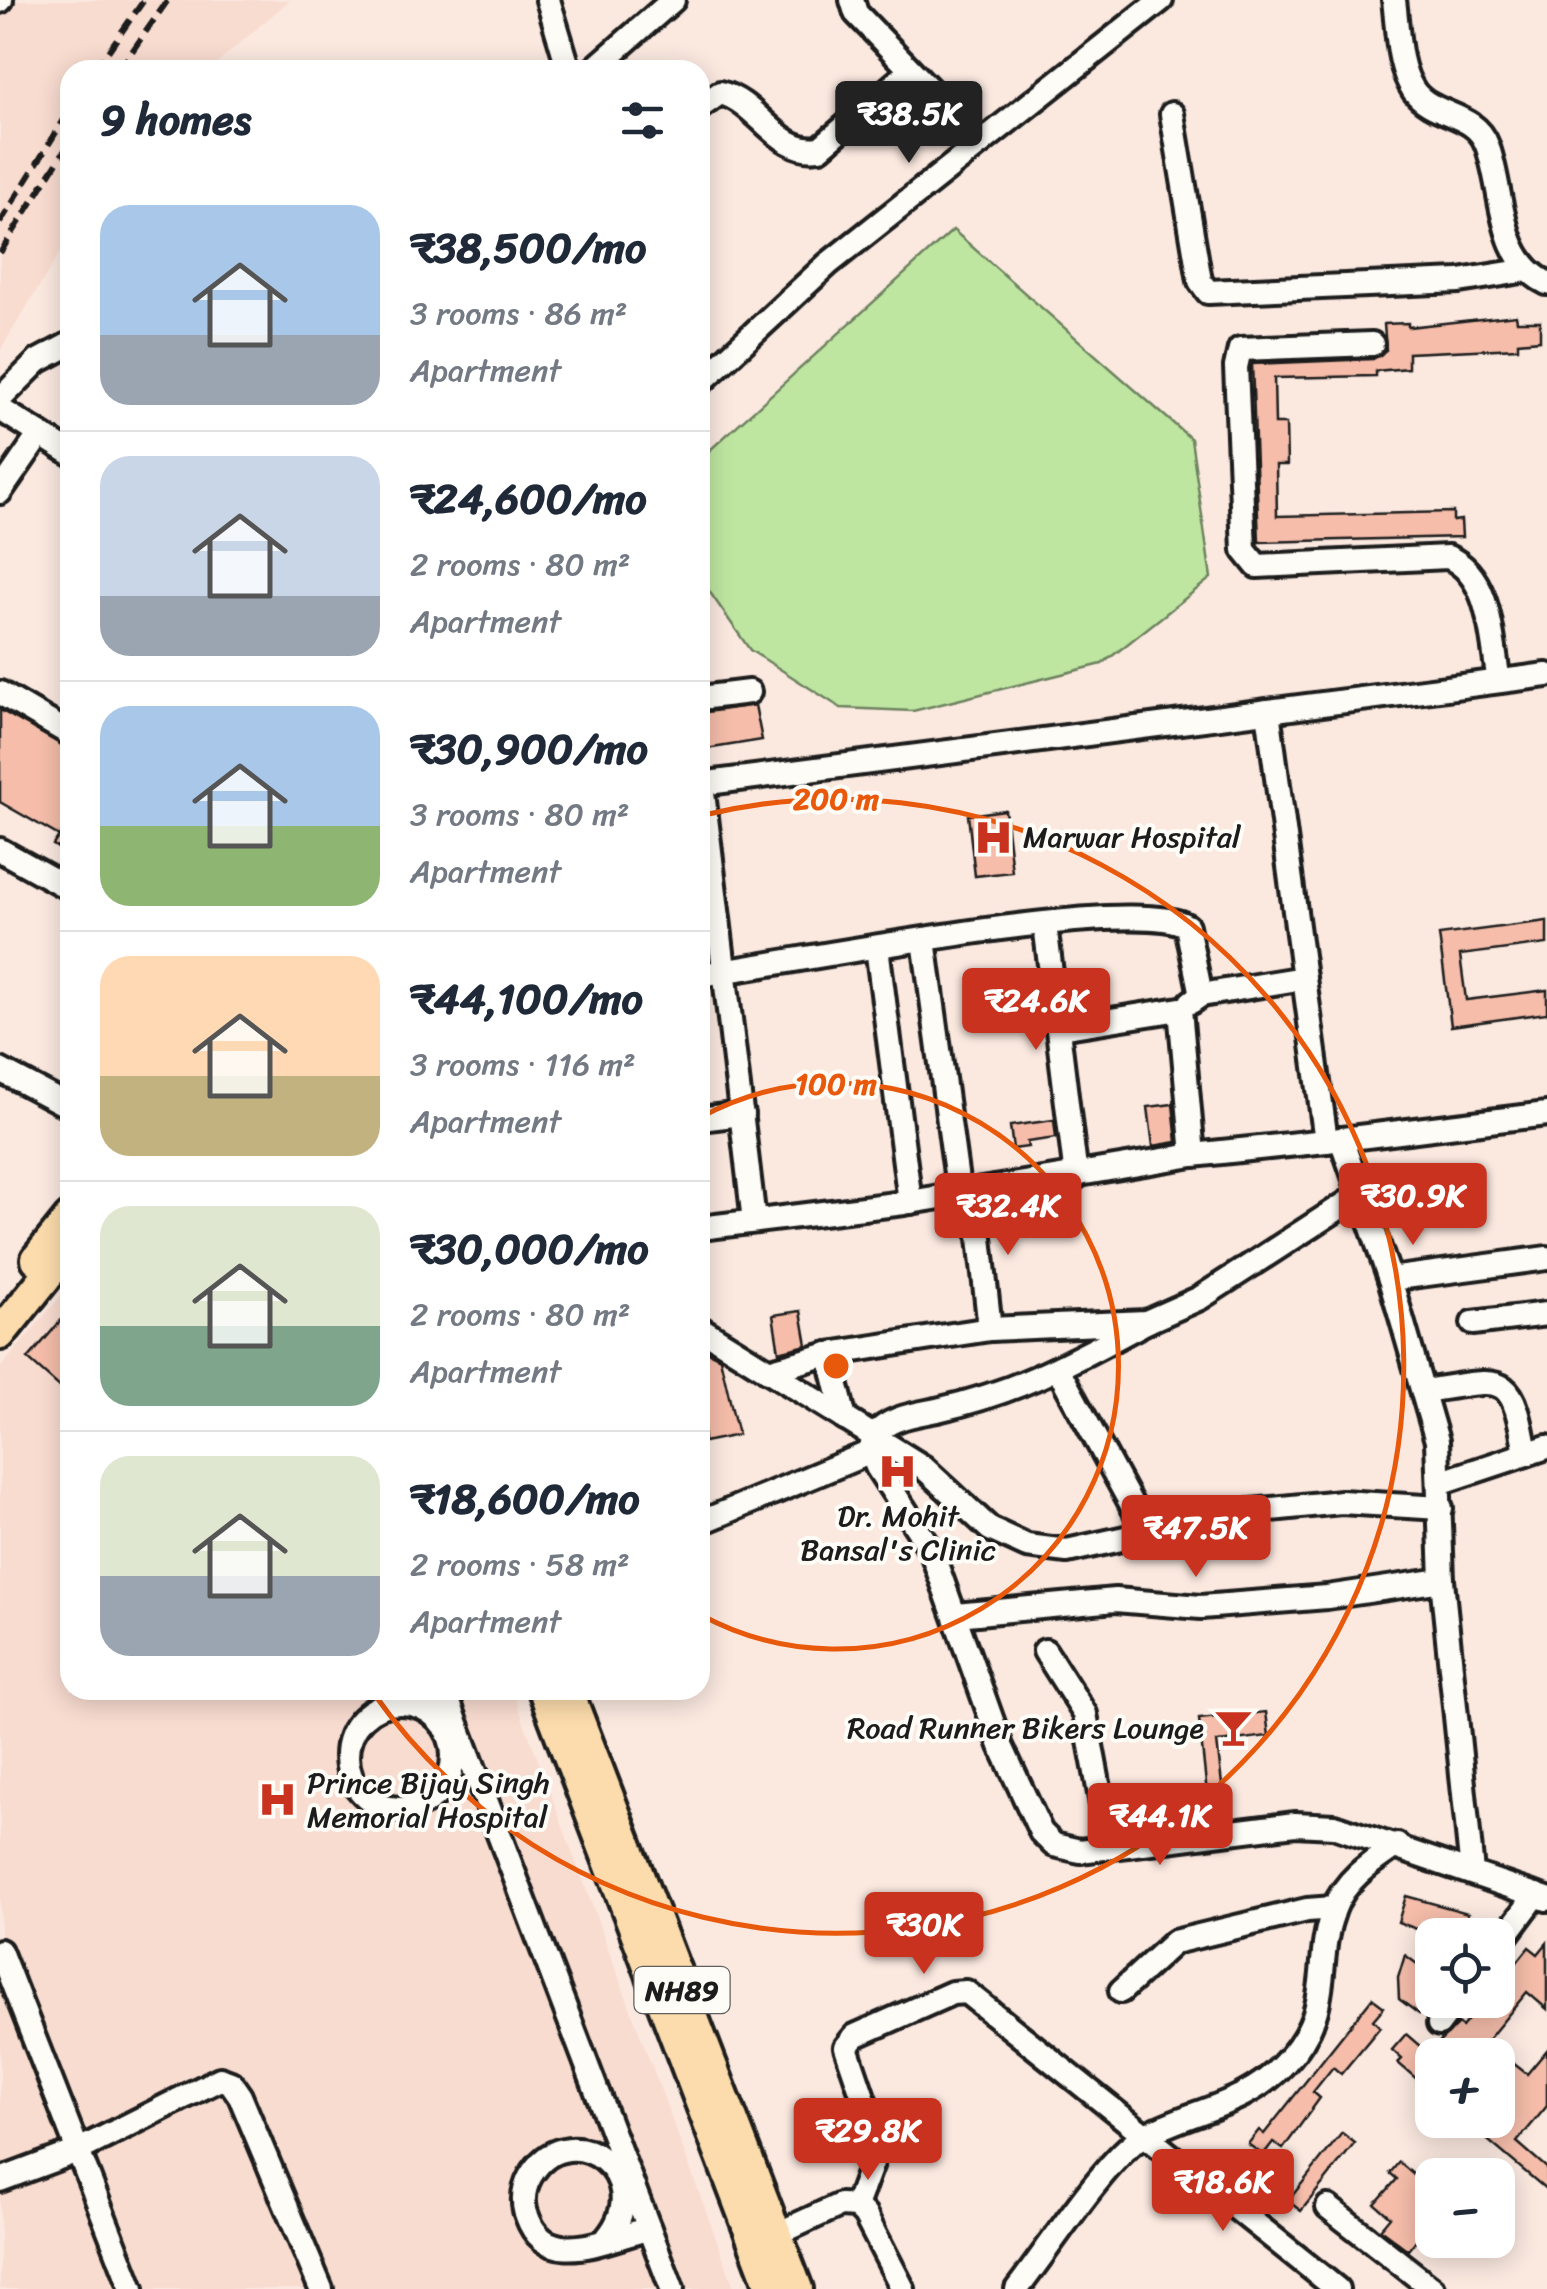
<!DOCTYPE html>
<meta charset="utf-8">
<style>
body{margin:0;font-family:Sriracha,sans-serif;background:#f2f2f3;color:#1f2937;height:100vh;display:flex;flex-direction:column;font-size:38px;white-space:nowrap}
*{box-sizing:border-box;margin:0}
p{font-size:32px;color:#747a83}
.icon{flex:none;width:55px;height:55px;fill:none;stroke:currentColor;stroke-width:2;stroke-linecap:round;stroke-linejoin:round}
.map{position:relative;flex:1;overflow:hidden}
.side{position:absolute;left:60px;top:60px;width:650px;height:1640px;display:flex;flex-direction:column;background:#fff;border-radius:30px;box-shadow:0 5px 25px #0003}
.side>*{flex:none}
.tools{position:absolute;left:1415px;top:1918px;display:grid;gap:20px}
.tools a{display:grid;place-items:center;width:100px;height:100px;border-radius:20px;background:#fff;box-shadow:0 5px 25px #0003;font-size:50px}
.price{position:absolute;translate:-50% -85px;padding:0 22px;border-radius:10px;background:#c8321e;color:#fff;font-size:32px;line-height:65px;filter:drop-shadow(0 2px 5px #0008)}
.price::after{content:'';position:absolute;left:50%;top:60px;width:30px;height:22px;margin-left:-15px;background:inherit;clip-path:polygon(0 0,100% 0,50% 100%)}
.price.current{background:#222;color:#fff}
ul{padding:0;list-style:none}
li{display:flex;align-items:center;gap:30px;height:250px;padding:0 40px}
li+li{border-top:2px solid #e0e1e3}
li span{display:grid;place-items:center;flex:none;width:280px;height:200px;border-radius:30px;color:#555}
li>.icon{margin-inline-start:auto}
span .icon{width:120px;height:120px;fill:#fffc;stroke-width:1}
li b{font-size:42px}
h2{display:flex;justify-content:space-between;align-items:center;height:120px;padding:0 40px;font-size:42px}
.map>svg:first-child{display:block}
.built{fill:#f9dcd0}
.green{fill:#bee6a1;stroke:#6d815e;stroke-width:2.5}
.building{fill:#f5bdaa;stroke:#1c1c1c;stroke-width:2.5}
.lines{fill:none;stroke-linecap:round;stroke-linejoin:round}
.minor-casing{stroke:#1c1c1c;stroke-width:30}
.major-casing{stroke:#1c1c1c;stroke-width:38}
.minor{stroke:#fdfcf7;stroke-width:22}
.major{stroke:#fcdcac;stroke-width:30}
.rail{stroke:#1c1c1c;stroke-width:6;stroke-dasharray:15 8;stroke-linecap:butt}
.ring{fill:none;stroke:#e8590c;stroke-width:5}
.labels{text-anchor:middle;stroke-width:8;stroke-linejoin:round;paint-order:stroke}
.shield{fill:#fdfcf7;stroke:#605f5e;stroke-width:2.5}
.shield-label{font-size:28px;font-weight:bold;fill:#1c1c1c}
.poi-label{font-size:30px;fill:#1c1c1c;stroke:#fdfcf7;text-anchor:start}
.centre{fill:#e8590c;stroke:#fdfcf7;stroke-width:5}
.ring-label{font-size:30px;text-anchor:middle;font-weight:bold;fill:#e8590c;stroke:#fdfcf7;stroke-width:8;stroke-linejoin:round;paint-order:stroke}
</style>
<div class="map">
<svg width="1547" height="2289" viewBox="0 0 1547 2289">
<rect width="100%" height="100%" fill="#fbe9e0"/>
<filter id="ink" filterUnits="userSpaceOnUse"><feTurbulence type="fractalNoise" baseFrequency=".01" numOctaves="2"/><feDisplacementMap in="SourceGraphic" scale="20" xChannelSelector="R" yChannelSelector="G"/><feConvolveMatrix kernelMatrix="1 2 1 2 8 2 1 2 1" color-interpolation-filters="sRGB"/></filter>
<g filter="url(#ink)">
<g class="built">
<polygon points="0,0 290,0 209,70 70,70 70,236 0,351"/>
<polygon points="70,1285 70,1690 512,1690 735,2289 0,2289 0,1368"/>
</g>
<polygon class="green" points="953,230 1191,439 1211,578 1102,664 913,711 841,708 750,650 700,578 700,459"/>
<g class="building">
<polygon points="1516,315 1517,321 1540,321 1540,340 1518,342 1518,348 1408,353 1408,368 1376,371 1376,376 1274,378 1275,424 1286,424 1287,465 1276,465 1277,516 1453,512 1453,521 1461,520 1462,537 1259,542 1252,364 1373,359 1386,350 1384,324 1408,323 1408,327"/>
<polygon points="755,705 762,740 700,750 700,713"/>
<polygon points="0,710 70,749 70,856 53,845 59,836 0,802"/>
<polygon points="1005,810 1012,872 975,876 968,815"/>
<polygon points="1547,921 1547,944 1460,955 1466,1000 1547,990 1547,1013 1451,1026 1439,935"/>
<polygon points="1173,1104 1177,1142 1153,1146 1148,1107"/>
<polygon points="1054,1120 1056,1138 1027,1142 1028,1147 1013,1149 1010,1126"/>
<polygon points="70,1310 70,1380 62,1389 28,1359"/>
<polygon points="801,1311 807,1345 779,1352 773,1315"/>
<polygon points="700,1348 720,1358 738,1435 704,1442"/>
<polygon points="1266,1712 1269,1736 1217,1742 1225,1810 1209,1812 1199,1719"/>
<polygon points="1406,1896 1468,1913 1461,1935 1432,1935 1398,1922"/>
<polygon points="1547,1943 1547,2009 1527,1992 1486,2042 1527,2074 1547,2050 1547,2106 1517,2142 1547,2168 1547,2190 1464,2120 1498,2120 1498,2055 1429,2055 1432,2092 1398,2063 1402,2059 1392,2050 1406,2034 1428,2053 1458,2024 1462,2027 1484,2000 1498,2000 1498,1986 1529,1947 1538,1954"/>
<polygon points="1405,1955 1432,1975 1432,1995 1419,2014 1399,1999 1398,1978"/>
<polygon points="1372,1998 1384,2007 1373,2020 1380,2027 1341,2074 1333,2067 1313,2092 1320,2098 1283,2149 1273,2142 1263,2155 1248,2144 1259,2130 1264,2134"/>
<polygon points="1342,2133 1355,2143 1301,2211 1288,2201"/>
<polygon points="1399,2162 1432,2191 1432,2221 1408,2250 1380,2229 1390,2217 1375,2204 1397,2179 1390,2173"/>
</g>
<g class="lines">
<defs>
<g id="minor">
<polyline points="548,0 569,70"/>
<polyline points="852,0 856,13 981,143"/>
<path d="M1394,0C1398,29 1397,66 1414,91C1433,117 1475,112 1487,145C1504,190 1497,259 1547,283"/>
<polyline points="0,1 1,0"/>
<polyline points="593,70 673,0"/>
<path d="M700,107L720,93C759,102 777,155 820,148L910,71"/>
<polyline points="1172,114 1200,281 1208,292 1459,281 1528,270"/>
<path d="M1372,344L1240,349L1236,367L1244,550L1257,566L1448,557C1492,576 1491,640 1499,681"/>
<polyline points="700,383 828,264 1161,0"/>
<polyline points="0,399 38,361 70,344"/>
<polyline points="0,409 70,453"/>
<polyline points="0,492 40,434"/>
<polyline points="0,693 70,734"/>
<polyline points="700,698 749,692"/>
<polyline points="1268,711 1326,1141 1547,1114"/>
<polyline points="700,784 1547,675"/>
<polyline points="702,784 754,1221"/>
<polyline points="0,850 70,889"/>
<polyline points="1045,924 1076,1177"/>
<polyline points="924,940 959,1195"/>
<polyline points="877,947 910,1202"/>
<path d="M700,975C781,965 1134,893 1187,926L1201,995"/>
<polyline points="1191,1002 1201,995 1304,978"/>
<polyline points="1060,1028 1180,1009 1193,1155"/>
<polyline points="0,1070 70,1107"/>
<polyline points="700,1119 742,1114"/>
<polyline points="1341,1139 1390,1279 1547,1258"/>
<polyline points="975,1192 990,1329"/>
<polyline points="700,1228 904,1203 1193,1155 1326,1141"/>
<polyline points="1390,1279 1437,1441 1442,1580 1472,1872"/>
<path d="M1146,1322C1073,1361 1019,1392 937,1410C913,1415 890,1417 873,1436L871,1452L877,1467L931,1550L1001,1746L1041,1832L1054,1845L1080,1851L1295,1824L1334,1826L1547,1899"/>
<polyline points="1473,1323 1547,1314"/>
<polyline points="700,1328 923,1467 990,1529 1027,1546 1067,1551 1242,1512 1341,1502 1441,1508"/>
<polyline points="829,1354 845,1419"/>
<polyline points="1058,1369 1147,1533"/>
<polyline points="768,1371 829,1354 990,1329 1146,1322 1200,1298 1359,1195"/>
<path d="M1424,1391C1504,1379 1512,1368 1526,1454"/>
<polyline points="1442,1482 1547,1447"/>
<polyline points="702,1522 871,1452"/>
<polyline points="956,1615 1115,1600 1201,1607 1327,1597 1442,1580"/>
<polyline points="1045,1651 1085,1714 1110,1847"/>
<polyline points="444,1690 672,2289"/>
<circle cx="400" cy="1756" r="53"/>
<polyline points="1498,1946 1536,1895"/>
<polyline points="0,1951 132,2289"/>
<polyline points="1121,1991 1174,1942 1307,1910 1334,1908"/>
<polyline points="1439,2024 1457,2000"/>
<polyline points="0,2180 75,2152 220,2079 231,2083 240,2096 321,2289"/>
<polyline points="856,2206 879,2144 846,2047 855,2036 952,1993 966,1992 1337,2289"/>
<polyline points="1328,2207 1433,2289"/>
<path d="M607,2238C658,2176 572,2114 533,2172C524,2185 521,2202 527,2216C547,2273 609,2237 649,2229"/>
<polyline points="762,2241 840,2205 856,2206 865,2215 903,2289"/>
<path d="M1017,2289C1045,2254 1108,2156 1142,2137C1190,2110 1244,2107 1283,2065C1337,2009 1312,1966 1334,1909C1345,1879 1372,1862 1397,1845"/>
</g>
<g id="major">
<polyline points="37,1259 70,1218"/>
<polyline points="0,1334 70,1247"/>
<polyline points="544,1690 772,2289"/>
<polyline points="567,1690 797,2289"/>
</g>
</defs>
<use href="#minor" class="minor-casing"/>
<use href="#major" class="major-casing"/>
<use href="#minor" class="minor"/>
<use href="#major" class="major"/>
<g class="rail">
<polyline points="95,70 144,0"/>
<polyline points="119,70 168,0"/>
<polyline points="0,223 70,110"/>
<polyline points="0,253 70,142"/>
</g>
</g>
</g>
<g class="ring">
<path d="M701 1117A283 283 0 1 1 701 1615"/>
<path d="M704 815A567 567 0 1 1 372 1691"/>
</g>
<defs>
<symbol id="hospital-bare" viewBox="-9 -9 18 18"><path d="M-5-5h3v3.5h4V-5h3V5h-3V1.5h-4V5h-3Z" fill="#c8321e" stroke="#fdfcf7" stroke-width="2.5" paint-order="stroke"/></symbol>
<symbol id="bar-bare" viewBox="-9 -9 18 18"><path d="M-6-5H6L.8 .8V4.5H3.5V6h-7V4.5H-.8V.8Z" fill="#c8321e" stroke="#fdfcf7" stroke-width="2.5" paint-order="stroke"/></symbol>
</defs>
<g fill-rule="evenodd">
<use href="#hospital-bare" x="966" y="810" width="55" height="55"/>
<use href="#hospital-bare" x="870" y="1444" width="55" height="55"/>
<use href="#bar-bare" x="1206" y="1700" width="55" height="55"/>
<use href="#hospital-bare" x="250" y="1772" width="55" height="55"/>
</g>
<g class="labels">
<rect class="shield" x="634.5" y="1967" width="95" height="46" rx="8"/>
<g class="shield-label">
<text x="682" y="2000">NH89</text>
</g>
<g class="poi-label">
<text x="1023" y="847">Marwar Hospital</text>
<text x="898" y="1526" text-anchor="middle">Dr. Mohit<tspan x="898" dy="34">Bansal's Clinic</tspan></text>
<text x="1204" y="1738" text-anchor="end">Road Runner Bikers Lounge</text>
<text x="307" y="1793">Prince Bijay Singh<tspan x="307" dy="34">Memorial Hospital</tspan></text>
</g>
</g>
<circle cx="836" cy="1366" r="15" class="centre"/>
<g class="ring-label">
<text x="836" y="809">200 m</text>
<text x="836" y="1094">100 m</text>
</g>
</svg>
<div class="tools">
<a><svg class="icon" aria-label="locate" viewBox="0 0 24 24"><circle cx="12" cy="12" r="6"/><path d="M12 2v4M12 18v4M2 12h4M18 12h4"/></svg></a>
<a>+</a>
<a>−</a>
</div>
<b class="price current" style="left:909px;top:166px">₹38.5K</b>
<b class="price" style="left:1036px;top:1053px">₹24.6K</b>
<b class="price" style="left:1413px;top:1248px">₹30.9K</b>
<b class="price" style="left:1008px;top:1258px">₹32.4K</b>
<b class="price" style="left:1196px;top:1580px">₹47.5K</b>
<b class="price" style="left:1160px;top:1868px">₹44.1K</b>
<b class="price" style="left:924px;top:1977px">₹30K</b>
<b class="price" style="left:868px;top:2183px">₹29.8K</b>
<b class="price" style="left:1223px;top:2234px">₹18.6K</b>
<section class="side">
<h2>9 homes<svg class="icon" aria-label="filters" viewBox="0 0 24 24"><path d="M4 7h16M4 17h16"/><circle cx="9" cy="7" r="2"/><circle cx="15" cy="17" r="2"/></svg></h2>
<ul>
<li><span style="background:linear-gradient(#a9c7e8 65%,#9aa5b1 0)"><svg class="icon" aria-label="home" viewBox="0 0 24 24"><path d="M3 11l9-7 9 7M6 9v11h12V9"/></svg></span><div><b>₹38,500/mo</b><p>3 rooms · 86 m²</p><p>Apartment</p></div></li>
<li><span style="background:linear-gradient(#c9d6e8 70%,#9aa5b1 0)"><svg class="icon" aria-label="home" viewBox="0 0 24 24"><path d="M3 11l9-7 9 7M6 9v11h12V9"/></svg></span><div><b>₹24,600/mo</b><p>2 rooms · 80 m²</p><p>Apartment</p></div></li>
<li><span style="background:linear-gradient(#a9c7e8 60%,#8fb573 0)"><svg class="icon" aria-label="home" viewBox="0 0 24 24"><path d="M3 11l9-7 9 7M6 9v11h12V9"/></svg></span><div><b>₹30,900/mo</b><p>3 rooms · 80 m²</p><p>Apartment</p></div></li>
<li><span style="background:linear-gradient(#ffd9b3 60%,#c2b280 0)"><svg class="icon" aria-label="home" viewBox="0 0 24 24"><path d="M3 11l9-7 9 7M6 9v11h12V9"/></svg></span><div><b>₹44,100/mo</b><p>3 rooms · 116 m²</p><p>Apartment</p></div></li>
<li><span style="background:linear-gradient(#dfe7d0 60%,#7fa58c 0)"><svg class="icon" aria-label="home" viewBox="0 0 24 24"><path d="M3 11l9-7 9 7M6 9v11h12V9"/></svg></span><div><b>₹30,000/mo</b><p>2 rooms · 80 m²</p><p>Apartment</p></div></li>
<li><span style="background:linear-gradient(#dfe7d0 60%,#9aa5b1 0)"><svg class="icon" aria-label="home" viewBox="0 0 24 24"><path d="M3 11l9-7 9 7M6 9v11h12V9"/></svg></span><div><b>₹18,600/mo</b><p>2 rooms · 58 m²</p><p>Apartment</p></div></li>
</ul>
</section>
</div>
